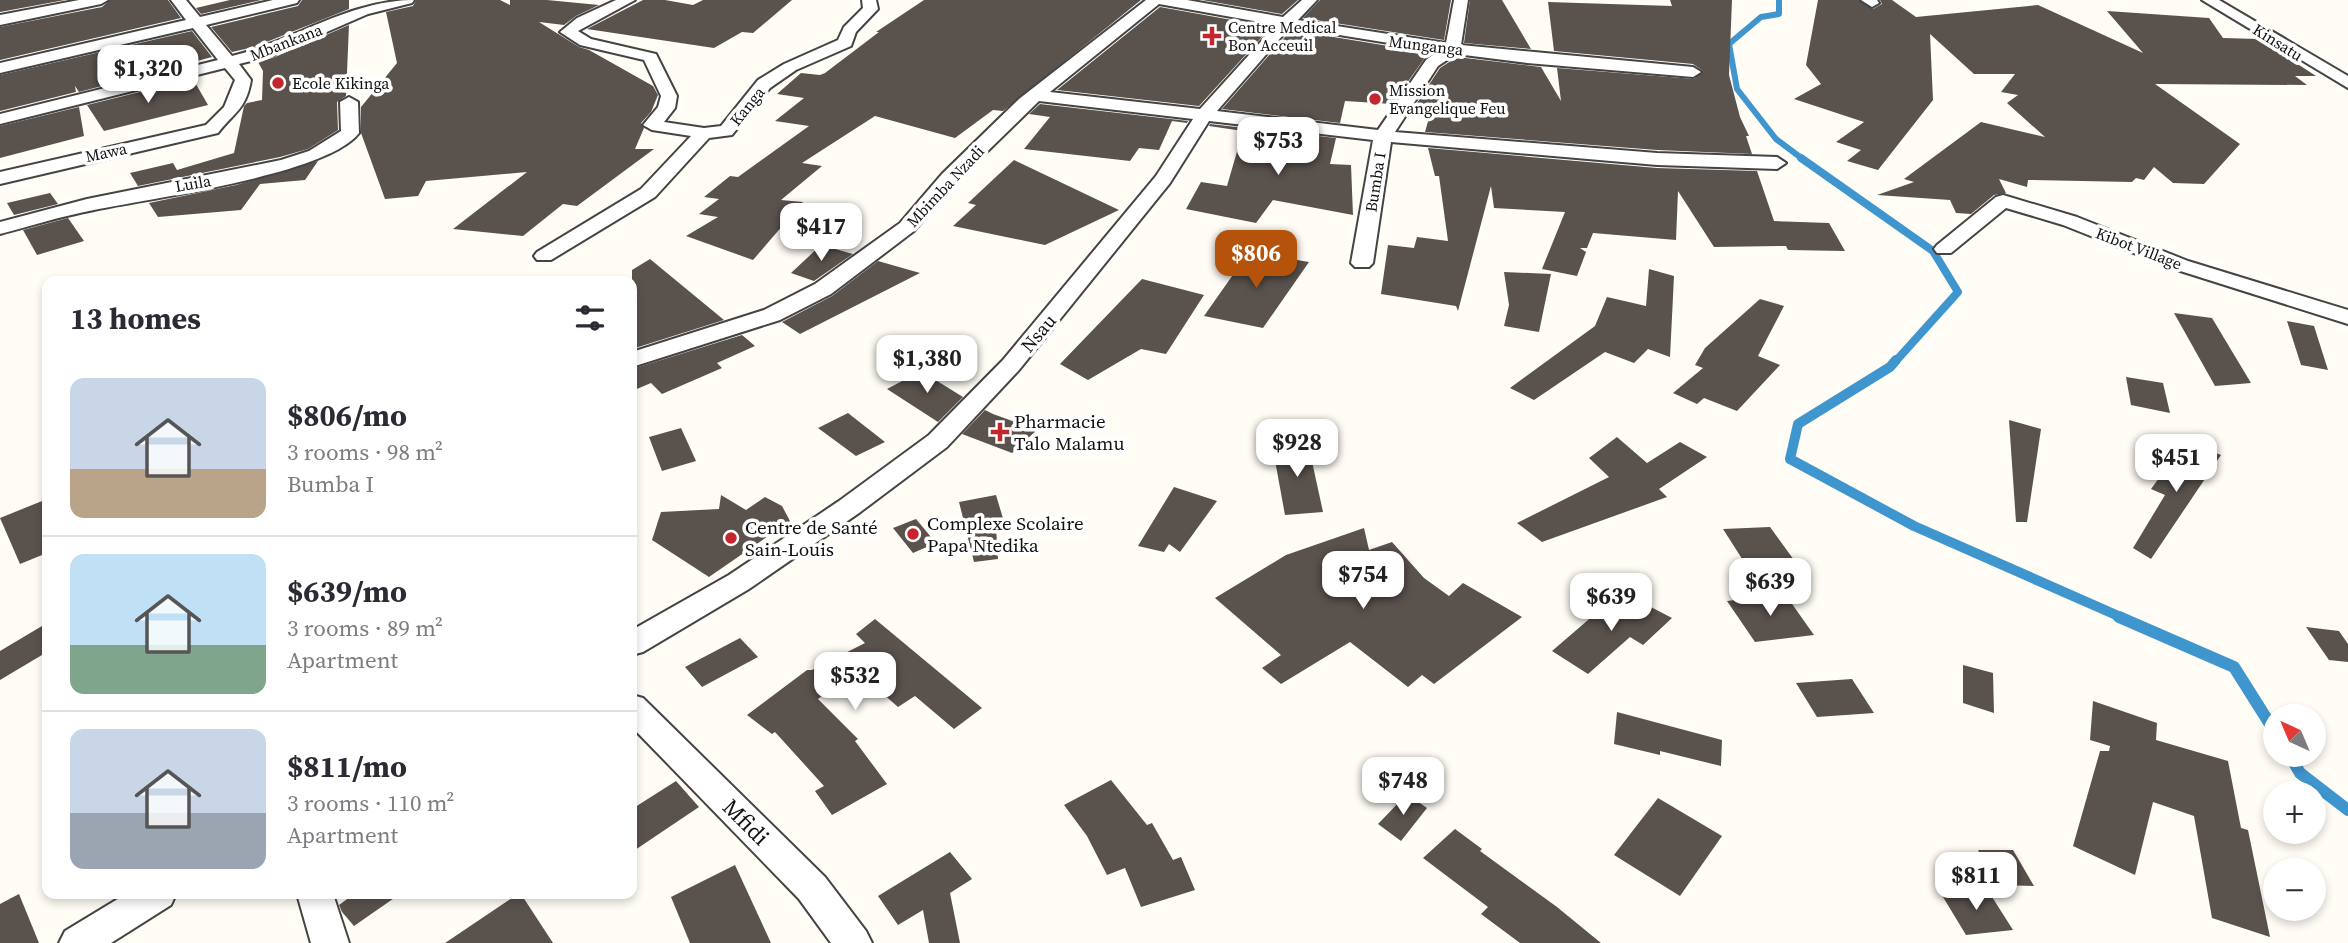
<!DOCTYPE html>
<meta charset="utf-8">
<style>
body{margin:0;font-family:"Source Serif 4",serif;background:#f2f2f3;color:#2b2b33;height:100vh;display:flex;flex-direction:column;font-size:26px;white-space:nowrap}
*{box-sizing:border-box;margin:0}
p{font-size:23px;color:#7c7c81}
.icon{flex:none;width:38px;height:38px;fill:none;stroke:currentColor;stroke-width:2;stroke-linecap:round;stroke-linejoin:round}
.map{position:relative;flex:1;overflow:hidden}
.sheet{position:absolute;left:42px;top:276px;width:595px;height:623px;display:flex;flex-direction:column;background:#fff;border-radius:14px;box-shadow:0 4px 10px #0003}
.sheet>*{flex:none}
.needle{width:46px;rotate:316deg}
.tools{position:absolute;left:2263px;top:704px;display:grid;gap:14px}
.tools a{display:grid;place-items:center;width:63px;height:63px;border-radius:50%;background:#fff;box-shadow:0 4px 10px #0003;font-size:35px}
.price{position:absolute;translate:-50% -60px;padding:0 16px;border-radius:14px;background:#fff;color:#222;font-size:23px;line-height:46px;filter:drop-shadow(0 2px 4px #0008)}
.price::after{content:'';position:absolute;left:50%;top:42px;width:21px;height:16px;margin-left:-10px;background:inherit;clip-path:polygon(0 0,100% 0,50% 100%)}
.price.active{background:#b45309;color:#fff}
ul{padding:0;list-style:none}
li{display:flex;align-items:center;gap:21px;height:175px;padding:0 28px}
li+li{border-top:2px solid #e1e1e2}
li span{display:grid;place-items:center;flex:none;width:196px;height:140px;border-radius:14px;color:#555}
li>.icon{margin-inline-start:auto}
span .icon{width:84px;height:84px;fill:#fffc;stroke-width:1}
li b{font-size:30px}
h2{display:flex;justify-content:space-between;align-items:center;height:84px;padding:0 28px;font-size:30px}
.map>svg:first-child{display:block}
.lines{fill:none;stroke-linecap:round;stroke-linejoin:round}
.stream-far3{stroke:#3f96cf;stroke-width:6}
.stream-far2{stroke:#3f96cf;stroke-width:8}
.stream-far1{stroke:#3f96cf;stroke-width:10}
.stream{stroke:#3f96cf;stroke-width:12}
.building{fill:#5a524d}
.street-casing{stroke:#444;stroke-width:4}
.street{fill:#fff;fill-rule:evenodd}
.poi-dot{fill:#c4262e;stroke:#fff;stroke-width:2.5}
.labels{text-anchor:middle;stroke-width:7;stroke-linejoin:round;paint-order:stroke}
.far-poi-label{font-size:16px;fill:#111;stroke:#fff;text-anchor:start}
.far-street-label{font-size:16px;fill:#111;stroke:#fff}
.street-label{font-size:19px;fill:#111;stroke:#fff}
.poi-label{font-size:19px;fill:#111;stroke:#fff;text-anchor:start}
.near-street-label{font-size:23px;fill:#111;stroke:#fff}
</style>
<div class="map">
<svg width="2348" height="943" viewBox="0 0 2348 943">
<rect width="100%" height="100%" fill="#fffdf5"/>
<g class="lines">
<polyline class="stream-far3" points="1779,0 1779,14 1761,17 1729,44 1737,89 1776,139 1804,160"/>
<polyline class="stream-far2" points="1801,158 1933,251 1958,292 1895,362"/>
<polyline class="stream-far1" points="1896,360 1890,367 1798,424 1790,459 1914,526 2123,618"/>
<g class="stream">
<polyline points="2119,617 2234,667 2275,732"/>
<polyline points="2289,754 2300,773 2348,810"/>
</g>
</g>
<g class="building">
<polygon points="0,0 65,0 0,12"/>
<polygon points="110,0 168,0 181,18 0,60 0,27 102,7"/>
<polygon points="230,0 261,0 201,14 196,8"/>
<polygon points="302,0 349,0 349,9 254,47 232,52 211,27 298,6"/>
<polygon points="416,0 500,0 510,5 510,0 547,0 599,5 576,16 564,25 539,22 579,47 589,50 653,86 658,95 651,112 641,123 644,128 635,149 654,149 577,206 563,204 523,236 453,229 527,172 426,181 418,196 385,199 361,133 361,107 397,63 386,12 413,6"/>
<polygon points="643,0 665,0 693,5 703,0 792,0 753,33 742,32 714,48 587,29"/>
<polygon points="924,0 1141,0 1003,111 993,110 955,138 875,116 802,163 822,166 781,200 803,202 753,260 686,236 718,217 699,214 719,199 704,197 730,176 738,177 809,126 775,121 804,98 777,94 801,73 820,75 825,73 879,32 876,32"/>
<polygon points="1202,0 1298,0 1282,14"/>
<polygon points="1320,0 1451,0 1444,40 1303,18"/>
<polygon points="1470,0 1502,0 1531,49 1464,43"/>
<polygon points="1670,0 1732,0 1729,75 1740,117 1749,136 1746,136 1752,154 1657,150 1425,132 1432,107 1415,106 1440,68 1457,57 1541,67 1561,101 1557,68 1694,79 1703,71 1693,64 1554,51 1548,2 1672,6"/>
<polygon points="1818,0 1859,0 1873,9 1882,4 1880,0 1892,0 1916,17 2038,5 2143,53 2107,11 2209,18 2223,38 2259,39 2316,76 2295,76 2307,85 2155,84 2240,144 2204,184 2173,183 2154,167 2144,180 2136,178 2132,182 2028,180 2027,187 1999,179 2006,193 1994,195 1971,214 1956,213 1950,200 1877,195 1914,182 1904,179 1981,122 2045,137 2007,103 2018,95 2001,92 2015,74 1974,74 1930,34 1933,100 1878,170 1847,161 1861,150 1836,142 1864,122 1794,99 1821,84 1806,65"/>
<polygon points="1160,7 1271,27 1199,106 1057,90"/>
<polygon points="349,25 346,96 337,102 338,130 308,149 280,157 138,186 130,173 173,163 177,170 234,153 244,106 247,103 262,100 263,71 258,62 275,57"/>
<polygon points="1291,30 1431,53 1424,59 1392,104 1345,101 1340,123 1222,109"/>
<polygon points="192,31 212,57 79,92 75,86 76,92 0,111 0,75"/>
<polygon points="193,79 208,105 104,131 87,105"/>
<polygon points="1040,104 1188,121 1187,123 1172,121 1159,150 1139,148 1130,161 1024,149 1050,117 1029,114"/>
<polygon points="79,107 84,136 0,158 0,126"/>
<polygon points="1210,124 1336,138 1330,164 1351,165 1353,215 1273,200 1256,223 1186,209 1201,182 1227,186 1243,131 1209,126"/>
<polygon points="1428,148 1657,168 1757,171 1774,221 1829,223 1845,251 1788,250 1786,246 1714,247 1678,191 1676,240 1593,233 1587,248 1580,248 1586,252 1577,276 1542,269 1565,212 1494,208 1491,186 1458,311 1456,306 1381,294 1388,245 1414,248 1417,237 1448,241 1439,176 1435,176"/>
<polygon points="1014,160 1119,210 1045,245 953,226 976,205 968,203"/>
<polygon points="318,161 305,180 260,184 241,210 158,217 149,203 236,185"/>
<polygon points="50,193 58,204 14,215 7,203"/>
<polygon points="68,218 84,241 37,255 23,230"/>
<polygon points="821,245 853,254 814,281 791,273"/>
<polygon points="1249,252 1309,262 1263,328 1204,316"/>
<polygon points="650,259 724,320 632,349 632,270"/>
<polygon points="878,261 920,273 800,334 782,322 832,296"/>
<polygon points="1649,269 1674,276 1670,357 1648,349 1634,363 1605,352 1534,400 1510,388 1595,326 1607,297 1646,306"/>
<polygon points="1504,272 1551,274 1539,332 1504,326 1509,305"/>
<polygon points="1142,279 1204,295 1166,354 1141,349 1088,380 1060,364"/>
<polygon points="1760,299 1784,306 1758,356 1780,365 1737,411 1704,398 1697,404 1673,393 1703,368 1695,365 1705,348"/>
<polygon points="2174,313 2212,318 2251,383 2215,386"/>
<polygon points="2287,321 2314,326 2328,370 2301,365"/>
<polygon points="742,335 755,346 717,363 722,368 662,394 651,383 632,391 632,369"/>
<polygon points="921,371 963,397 938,422 887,389"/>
<polygon points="2126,377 2163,383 2170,413 2131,405"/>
<polygon points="985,410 993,414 1037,430 1012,453 962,434"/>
<polygon points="848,413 885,442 856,456 818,428"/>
<polygon points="2009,420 2041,429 2027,522 2016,522"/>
<polygon points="681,428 696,461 662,471 649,437"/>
<polygon points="1617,437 1647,463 1680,442 1707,457 1659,489 1667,497 1542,542 1517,523 1609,477 1589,458"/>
<polygon points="2186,441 2221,455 2151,559 2133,548 2165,495 2151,489"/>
<polygon points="1308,443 1323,512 1285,515 1272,444"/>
<polygon points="1174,487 1217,501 1180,552 1169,544 1164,552 1138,546"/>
<polygon points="721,495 746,510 765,497 782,506 790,521 709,577 652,540 661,512 719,509"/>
<polygon points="996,495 1005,525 996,527 998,559 974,562 959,502"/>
<polygon points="47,499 47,553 20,564 0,518"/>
<polygon points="916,519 936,543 913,553 893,528"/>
<polygon points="1770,527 1802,571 1753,576 1723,529"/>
<polygon points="1364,528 1369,550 1392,542 1424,578 1449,596 1463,583 1522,617 1434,684 1422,675 1408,687 1350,642 1281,684 1262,668 1281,655 1215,598 1286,555"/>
<polygon points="1626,594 1672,618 1643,645 1630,637 1588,674 1552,651 1595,614 1601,617"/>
<polygon points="1785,594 1814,635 1755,642 1727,601"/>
<polygon points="875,619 982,708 954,729 915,696 898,707 856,670 818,699 858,739 855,741 887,784 832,815 815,791 824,786 775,732 772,734 747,715 807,670 812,670 865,643 856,634"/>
<polygon points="47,623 47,652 0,680 0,651"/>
<polygon points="2306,627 2339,631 2348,644 2348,662 2329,660"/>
<polygon points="740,638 758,657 702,687 685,667"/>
<polygon points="1963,665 1993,673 1994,713 1963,703"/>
<polygon points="1852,679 1874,713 1817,717 1796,683"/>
<polygon points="2093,701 2157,723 2156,740 2228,761 2241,828 2248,830 2270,937 2212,918 2194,816 2153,802 2135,875 2073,846 2100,751 2109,751 2110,746 2090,740"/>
<polygon points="1617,712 1722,740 1721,766 1660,751 1660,755 1614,744"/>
<polygon points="1111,780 1147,825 1152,823 1173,860 1181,857 1195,890 1141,907 1125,868 1107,875 1087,836 1064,805"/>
<polygon points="676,781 699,807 632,852 632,809"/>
<polygon points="1407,794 1427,808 1401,841 1378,824"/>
<polygon points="1658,798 1722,836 1680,896 1614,855"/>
<polygon points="1455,829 1482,849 1480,851 1557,907 1601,943 1520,943 1481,914 1488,907 1423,858"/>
<polygon points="1978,850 2013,850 2034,886 1997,885"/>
<polygon points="950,852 972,879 950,893 960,943 929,943 923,910 898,925 878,896"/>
<polygon points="735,865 771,943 690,943 671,897"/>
<polygon points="1987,889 2013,930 1966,935 1940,892"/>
<polygon points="19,894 39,943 0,943 0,904"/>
<polygon points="354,894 400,894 354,926 342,912 339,905"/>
<polygon points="518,894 521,894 553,943 445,943"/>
</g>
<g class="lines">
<defs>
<g id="street">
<polygon points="79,0 108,0 101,4 0,25 0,15"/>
<path d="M171,0H186L200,17L273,0H299L297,3L206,25L232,56C294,41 349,0 414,0L412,3L368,14L274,55L239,64L251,80C246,110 234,112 218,133L0,184V172L206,125L224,107L235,80L225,68L0,124V114L218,60L193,28L0,73V63L186,20Z"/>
<polygon points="616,0 635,0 578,31 591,39 656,54 677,96 675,108 664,122 704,128 721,126 758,80 784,64 838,40 844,27 863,8 862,0 876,0 878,9 856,32 851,46 796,70 770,88 732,135 709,138 655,197 551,260 537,260 534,256 537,252 641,189 691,136 652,130 643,125 658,107 661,96 644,60 580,45 560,32 577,18"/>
<path d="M1146,0H1187L1283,17L1302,0H1317L1298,20L1446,43L1454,0H1468L1461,45L1693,67L1701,72L1693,77L1527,63L1456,54L1438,66L1395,132L1657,153L1777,157L1786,163L1777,169L1657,165L1391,142L1373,263L1369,267H1355L1351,263L1373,140L1209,121L1170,183L1019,370L947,447L859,513L749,589L643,652L632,655V630L729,575L839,501L929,435L1003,360L1156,176L1193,119L1039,101L956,182L914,231L831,294L780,320L632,367V352L764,310L815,284L900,223L942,174L1019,99ZM1159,4L1276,25L1200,109L1050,92ZM1290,27L1438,51L1426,60L1378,130L1217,111Z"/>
<polygon points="1861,0 1877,0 1879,3 1872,7"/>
<polygon points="2202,0 2219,0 2348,76 2348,88"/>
<path d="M349,97L358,102L359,133C327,175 150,198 94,210C62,216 31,226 0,234V222L87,199L281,160L309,151L341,131L340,102Z"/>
<polygon points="2003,195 2077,217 2188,261 2348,310 2348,324 2174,269 2063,225 2006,208 1951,253 1937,253 1934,249 1937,245 1996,197"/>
<polygon points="632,695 643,698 825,877 866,931 872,943 831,943 799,899 632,727"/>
<polygon points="126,894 176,894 171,905 111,943 59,943 65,931"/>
<polygon points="297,894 333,894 349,943 311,943"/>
</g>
</defs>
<use href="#street" class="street-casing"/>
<use href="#street" class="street"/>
</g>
<g class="poi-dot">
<path d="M1208.5 25.5h7v7h7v7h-7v7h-7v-7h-7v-7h7z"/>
<circle cx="278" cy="83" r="7"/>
<circle cx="1375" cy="99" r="7"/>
<path d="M996.5 421.5h7v7h7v7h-7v7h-7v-7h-7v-7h7z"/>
<circle cx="913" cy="534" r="7"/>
<circle cx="731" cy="538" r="7"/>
</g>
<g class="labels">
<g class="far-poi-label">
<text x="1228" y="33">Centre Medical<tspan x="1228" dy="18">Bon Acceuil</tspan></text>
<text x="292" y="89">Ecole Kikinga</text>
<text x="1389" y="96">Mission<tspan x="1389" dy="18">Evangelique Feu</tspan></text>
</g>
<g class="far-street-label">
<text transform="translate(286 42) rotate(-21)" y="6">Mbankana</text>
<text transform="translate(2278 42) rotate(32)" y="6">Kinsatu</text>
<text transform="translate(1426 45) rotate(7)" y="6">Munganga</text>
<text transform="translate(747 106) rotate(-51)" y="6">Kanga</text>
<text transform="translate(106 152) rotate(-12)" y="6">Mawa</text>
<text transform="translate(1375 182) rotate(-81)" y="6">Bumba I</text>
<text transform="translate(193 183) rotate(-10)" y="6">Luila</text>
<text transform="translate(945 186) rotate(-47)" y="6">Mbimba Nzadi</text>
<text transform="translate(2139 248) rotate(21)" y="6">Kibot Village</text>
</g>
<g class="street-label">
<text transform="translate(1038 333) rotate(-50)" y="7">Nsau</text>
</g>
<g class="poi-label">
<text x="1014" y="428">Pharmacie<tspan x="1014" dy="22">Talo Malamu</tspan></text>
<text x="927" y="530">Complexe Scolaire<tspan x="927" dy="22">Papa Ntedika</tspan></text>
<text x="745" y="534">Centre de Santé<tspan x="745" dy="22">Sain-Louis</tspan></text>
</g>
<g class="near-street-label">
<text transform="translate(746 822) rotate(45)" y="8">Mfidi</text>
</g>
</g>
</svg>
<div class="tools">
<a><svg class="needle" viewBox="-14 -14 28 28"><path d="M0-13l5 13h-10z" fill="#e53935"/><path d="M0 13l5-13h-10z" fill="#7c7c81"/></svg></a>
<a>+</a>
<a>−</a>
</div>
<b class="price" style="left:148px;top:105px">$1,320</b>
<b class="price" style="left:1278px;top:177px">$753</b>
<b class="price" style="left:821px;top:263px">$417</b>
<b class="price active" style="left:1256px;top:290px">$806</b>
<b class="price" style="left:927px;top:395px">$1,380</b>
<b class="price" style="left:1297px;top:479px">$928</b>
<b class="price" style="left:2176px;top:494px">$451</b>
<b class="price" style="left:1363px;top:611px">$754</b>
<b class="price" style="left:1770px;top:618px">$639</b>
<b class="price" style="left:1611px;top:633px">$639</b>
<b class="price" style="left:855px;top:712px">$532</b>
<b class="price" style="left:1403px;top:817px">$748</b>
<b class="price" style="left:1976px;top:912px">$811</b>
<section class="sheet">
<h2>13 homes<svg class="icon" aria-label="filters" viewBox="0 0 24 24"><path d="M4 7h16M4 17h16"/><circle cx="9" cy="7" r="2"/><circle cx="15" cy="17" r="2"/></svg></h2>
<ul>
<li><span style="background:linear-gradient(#c9d6e8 65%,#b9a48a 0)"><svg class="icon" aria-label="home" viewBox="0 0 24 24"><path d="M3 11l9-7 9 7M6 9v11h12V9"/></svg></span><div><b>$806/mo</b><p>3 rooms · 98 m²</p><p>Bumba I</p></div></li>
<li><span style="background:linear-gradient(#bfe0f5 65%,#7fa58c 0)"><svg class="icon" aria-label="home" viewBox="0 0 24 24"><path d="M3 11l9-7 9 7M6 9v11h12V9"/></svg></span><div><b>$639/mo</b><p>3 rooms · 89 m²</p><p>Apartment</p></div></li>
<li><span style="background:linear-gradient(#c9d6e8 60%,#9aa5b1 0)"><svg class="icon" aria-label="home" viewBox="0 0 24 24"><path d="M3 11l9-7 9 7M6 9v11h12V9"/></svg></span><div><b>$811/mo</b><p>3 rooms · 110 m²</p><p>Apartment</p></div></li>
</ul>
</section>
</div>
